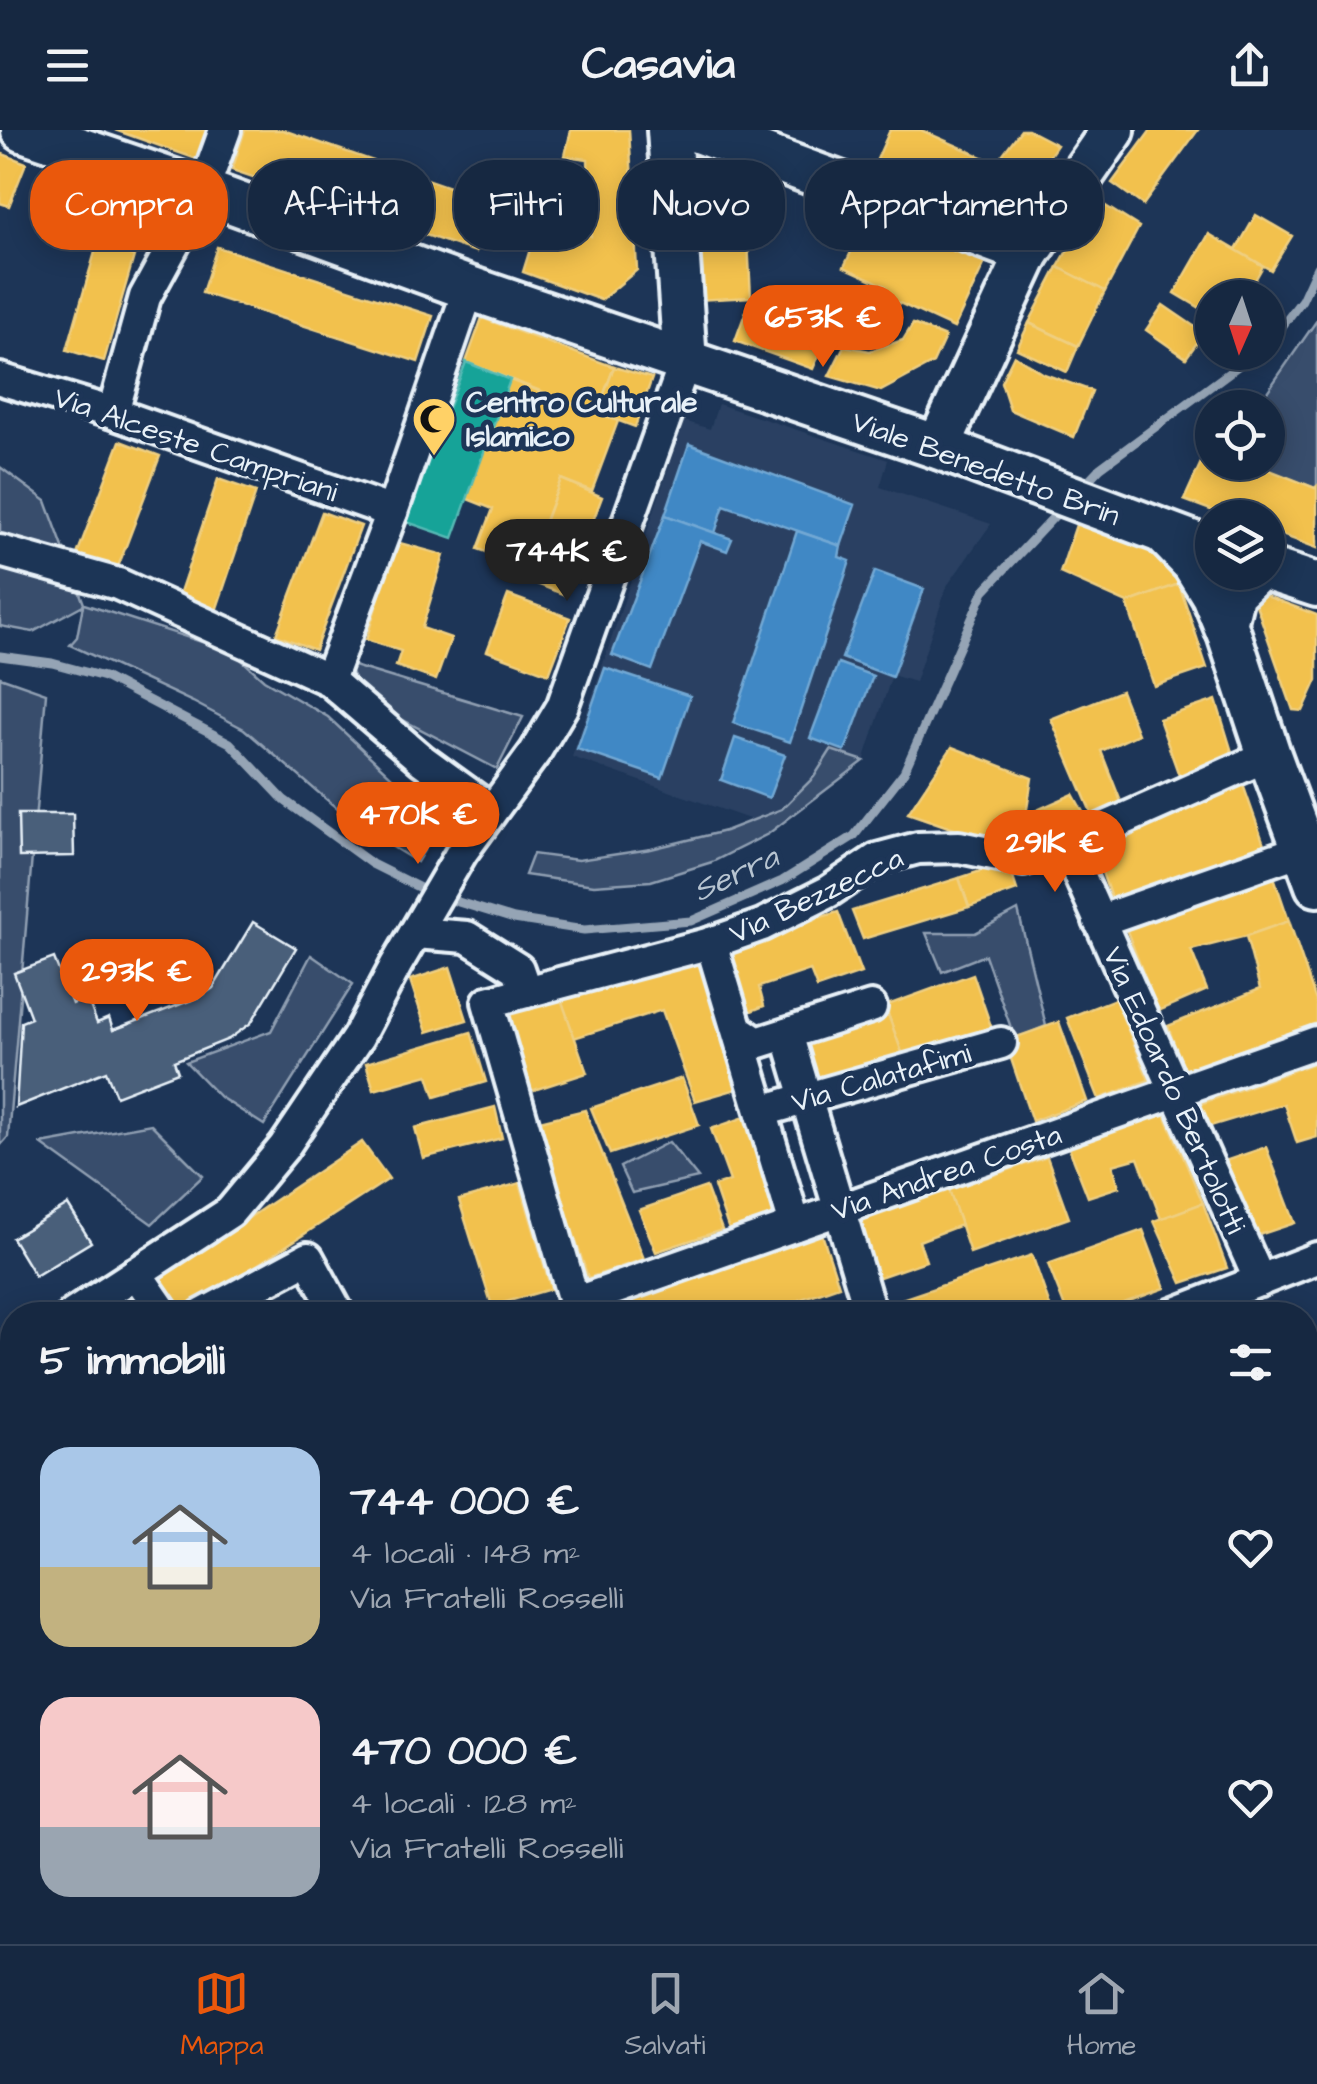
<!DOCTYPE html>
<html lang="it">
<meta charset="utf-8">
<style>
body{margin:0;font-family:"Architects Daughter",sans-serif;background:#23344c;color:#f1f3f6;height:100vh;display:flex;flex-direction:column;font-size:38px;white-space:nowrap}
*{box-sizing:border-box;margin:0}
p{font-size:32px;color:#9ea6b1}
.icon{flex:none;width:55px;height:55px;fill:none;stroke:currentColor;stroke-width:2;stroke-linecap:round;stroke-linejoin:round}
.map{position:relative;flex:1;overflow:hidden}
.drawer{position:absolute;left:0px;top:1172px;width:1318px;height:642px;display:flex;flex-direction:column;background:#162841;border-radius:40px 40px 0 0;box-shadow:0 5px 25px #0003,0 0 0 2px #35445a}
.drawer>*{flex:none}
.banner{position:absolute;left:30px;top:30px;width:1258px;height:90px;display:flex;gap:20px}
.needle{width:65px;rotate:183deg}
.controls{position:absolute;left:1195px;top:150px;display:grid;gap:20px}
.controls a{display:grid;place-items:center;width:90px;height:90px;border-radius:50%;background:#162841;box-shadow:0 5px 25px #0003,0 0 0 2px #35445a;font-size:50px}
.price{position:absolute;translate:-50% -85px;padding:0 22px;border-radius:35px;background:#ea580c;color:#fff;font-size:32px;line-height:65px;filter:drop-shadow(0 2px 5px #0008)}
.price::after{content:'';position:absolute;left:50%;top:60px;width:30px;height:22px;margin-left:-15px;background:inherit;clip-path:polygon(0 0,100% 0,50% 100%)}
.price.active{background:#222;color:#fff}
ul{padding:0;list-style:none}
li{display:flex;align-items:center;gap:30px;height:250px;padding:0 40px}
li span{display:grid;place-items:center;flex:none;width:280px;height:200px;border-radius:30px;color:#555}
li>.icon{margin-inline-start:auto}
span .icon{width:120px;height:120px;fill:#fffc;stroke-width:1}
li b{font-size:42px}
h2{display:flex;justify-content:space-between;align-items:center;height:120px;padding:0 40px;font-size:42px}
.tag{padding:0 35px;border-radius:40px;background:#162841;box-shadow:0 5px 25px #0003,0 0 0 2px #35445a;font-size:35px;line-height:90px}
.tag.active{background:#ea580c;color:#fff}
header{display:flex;justify-content:space-between;align-items:center;height:130px;padding:0 40px;background:#162841;font-size:45px;font-weight:700}
.tab-bar{display:flex;justify-content:space-around;align-items:center;height:140px;border-top:2px solid #35445a;background:#162841;font-size:28px;color:#9ea6b1}
.tab-bar a{display:grid;justify-items:center;gap:5px}
.tab-bar .active{color:#ea580c}
.map>svg:first-child{display:block}
.built{fill:#2a4162}
.green{fill:#374d6c;stroke:#909fb2;stroke-width:2.5}
.homes{fill:#f2c14e;stroke:#efcf81;stroke-width:2.5}
.schools{fill:#3f88c5;stroke:#72a8d4;stroke-width:2.5}
.public{fill:#17a398;stroke:#56bab5;stroke-width:2.5}
.lines{fill:none;stroke-linecap:round;stroke-linejoin:round}
.stream{stroke:#95a4b5;stroke-width:9}
.building{fill:#495e7a;stroke:#e8f1f8;stroke-width:2.5}
.street-casing{stroke:#e8f1f8;stroke-width:38}
.secondary-casing{stroke:#e8f1f8;stroke-width:50}
.street{stroke:#1d3557;stroke-width:30}
.secondary{stroke:#1d3557;stroke-width:42}
.rail-casing{stroke:#e8f1f8;stroke-width:11}
.rail{stroke:#1d3557;stroke-width:8;stroke-dasharray:22;stroke-linecap:butt}
.labels{text-anchor:middle;stroke-width:10;stroke-linejoin:round;paint-order:stroke}
.poi-label{font-size:30px;font-weight:bold;fill:#e8f1f8;stroke:#1d3557;text-anchor:start}
.street-label{font-size:30px;fill:#e8f1f8;stroke:#1d3557}
.water-label{font-size:32px;font-style:italic;fill:#b7c4d1;stroke:#1d3557}
</style>
<header><svg class="icon" aria-label="menu" viewBox="0 0 24 24"><path d="M4 6h16M4 12h16M4 18h16"/></svg>Casavia<svg class="icon" aria-label="share" viewBox="0 0 24 24"><path d="M12 15V3M7 8l5-5 5 5M5 13v7h14v-7"/></svg></header>
<div class="map">
<svg width="1317" height="1814" viewBox="0 0 1317 1814">
<rect width="100%" height="100%" fill="#1d3557"/>
<filter id="ink" filterUnits="userSpaceOnUse"><feTurbulence type="fractalNoise" baseFrequency=".01" numOctaves="2"/><feDisplacementMap in="SourceGraphic" scale="20" xChannelSelector="R" yChannelSelector="G"/><feConvolveMatrix kernelMatrix="1 2 1 2 8 2 1 2 1" color-interpolation-filters="sRGB"/></filter>
<g filter="url(#ink)">
<polygon class="built" points="718,274 888,330 880,357 991,394 947,456 915,552 892,545 864,631 831,620 814,647 782,679 752,690 572,627 684,291 710,299"/>
<g class="green">
<polygon points="1317,190 1317,356 1315,358 1249,333 1268,332 1268,278 1251,277 1265,265"/>
<polygon points="0,337 46,371 84,474 233,522 264,550 328,587 441,693 417,732 354,693 244,599 193,572 70,515 77,507 83,475 33,502 0,496"/>
<polygon points="347,534 523,587 497,639 365,570"/>
<polygon points="0,547 46,563 8,1007 0,1016"/>
<polygon points="831,620 864,631 768,704 712,732 651,751 594,755 525,745 533,724 578,730 651,719 725,701 782,679 814,647"/>
<polygon points="1018,780 1046,896 1015,909 985,825 942,842 926,803 975,803"/>
<polygon points="311,825 353,854 264,995 220,967 186,932 271,901"/>
<polygon points="151,994 203,1046 152,1094 41,1014"/>
<polygon points="669,1012 698,1048 632,1063 620,1037"/>
</g>
<g class="homes">
<polygon points="115,0 212,0 202,31"/>
<polygon points="245,0 283,0 493,72 476,122 232,40"/>
<polygon points="571,0 629,0 637,140 601,170 523,142 540,87 591,106 588,29 565,26"/>
<polygon points="890,0 921,0 996,33 1021,0 1028,0 1057,15 1013,79 875,34"/>
<polygon points="1151,0 1198,0 1143,75 1112,53"/>
<polygon points="688,22 768,50 758,78 746,74 751,167 696,170"/>
<polygon points="0,23 26,33 9,76 0,73"/>
<polygon points="51,33 167,70 153,115 37,78"/>
<polygon points="1096,70 1139,97 1105,161 1058,137"/>
<polygon points="873,75 987,128 954,198 886,167 886,156 844,137"/>
<polygon points="1256,85 1292,106 1271,140 1236,120"/>
<polygon points="1209,104 1263,136 1245,168 1212,168 1212,185 1175,163"/>
<polygon points="97,115 134,126 104,231 67,220"/>
<polygon points="217,117 433,186 418,232 202,163"/>
<polygon points="1058,137 1105,161 1078,216 1029,193"/>
<polygon points="751,167 830,200 813,239 735,211"/>
<polygon points="1163,175 1204,203 1186,228 1146,200"/>
<polygon points="482,188 614,237 597,283 466,232"/>
<polygon points="1029,193 1078,216 1067,242 1017,219"/>
<polygon points="913,194 945,207 933,233 881,261 829,246 844,216 870,221 903,210"/>
<polygon points="1014,225 1044,244 1092,261 1074,307 1010,280 1001,252"/>
<polygon points="614,237 652,248 635,297 597,283"/>
<polygon points="510,250 618,291 592,361 561,349 539,407 520,400 509,430 478,419 493,379 465,368"/>
<polygon points="120,311 160,326 115,445 75,430"/>
<polygon points="1208,317 1212,318 1212,332 1249,332 1315,358 1317,356 1317,418 1268,400 1268,388 1232,388 1184,370"/>
<polygon points="218,349 256,362 216,481 178,468"/>
<polygon points="561,349 602,367 565,465 524,449"/>
<polygon points="322,382 361,396 315,520 276,505"/>
<polygon points="1077,392 1163,426 1179,454 1127,473 1060,443"/>
<polygon points="396,412 444,425 422,498 451,508 436,550 396,536 401,521 366,510"/>
<polygon points="1179,454 1207,538 1154,556 1127,473"/>
<polygon points="1258,463 1317,485 1317,550 1303,581 1293,580 1254,469"/>
<polygon points="508,465 570,488 549,544 487,521"/>
<polygon points="1121,561 1138,604 1101,621 1123,677 1094,689 1051,589"/>
<polygon points="1216,570 1235,632 1181,651 1159,589"/>
<polygon points="952,617 1032,648 1026,685 1073,664 1088,691 1020,722 908,683"/>
<polygon points="1235,632 1265,717 1112,771 1091,711"/>
<polygon points="1008,732 1017,760 969,777 959,748"/>
<polygon points="1272,741 1289,791 1246,806 1191,820 1207,860 1158,881 1123,791"/>
<polygon points="959,748 969,777 863,809 852,781"/>
<polygon points="838,782 861,843 817,858 810,840 759,857 764,876 736,887 713,819"/>
<polygon points="1289,791 1317,874 1317,893 1183,941 1168,896 1260,859 1246,806"/>
<polygon points="703,824 744,957 695,971 662,880 574,908 559,864"/>
<polygon points="450,837 467,890 427,902 410,850"/>
<polygon points="973,844 993,902 905,931 885,876"/>
<polygon points="558,860 587,943 531,961 503,878"/>
<polygon points="1115,869 1149,950 1099,969 1067,888"/>
<polygon points="885,876 905,931 816,958 800,903"/>
<polygon points="1059,892 1087,971 1032,991 1005,911"/>
<polygon points="471,902 486,952 435,967 428,945 374,960 366,933"/>
<polygon points="1317,932 1317,1007 1297,1013 1284,974 1207,997 1197,975"/>
<polygon points="682,948 699,995 610,1024 591,978"/>
<polygon points="495,977 502,1008 423,1028 415,998"/>
<polygon points="585,980 644,1129 588,1148 561,1066 540,991"/>
<polygon points="1164,982 1203,1073 1161,1089 1138,1028 1113,1035 1119,1057 1088,1067 1069,1018"/>
<polygon points="753,984 786,1081 729,1100 714,1056 730,1051 711,999"/>
<polygon points="362,1012 389,1049 180,1185 156,1150"/>
<polygon points="1266,1017 1295,1093 1250,1108 1219,1033"/>
<polygon points="1047,1027 1069,1088 970,1123 949,1060"/>
<polygon points="520,1053 551,1159 492,1176 459,1070"/>
<polygon points="706,1057 722,1100 656,1122 639,1080"/>
<polygon points="949,1060 961,1095 919,1111 926,1131 877,1148 857,1089"/>
<polygon points="1203,1073 1227,1138 1182,1153 1154,1091"/>
<polygon points="1143,1100 1165,1158 1091,1185 1068,1185 1048,1134"/>
<polygon points="822,1104 839,1156 755,1185 601,1185 599,1180"/>
<polygon points="1032,1125 1053,1185 891,1185 887,1174"/>
<polygon points="12,1241 12,1294 0,1303 0,1249"/>
<rect x="1305" y="1264" width="12" height="21"/>
<polygon points="1308,1317 1317,1318 1317,1390 1305,1389 1305,1318"/>
<polygon points="1305,1426 1317,1427 1314,1467 1305,1466"/>
<polygon points="0,1438 12,1456 12,1537 0,1517"/>
<polygon points="1311,1739 1317,1741 1317,1814 1288,1814 1291,1802 1305,1802 1305,1758"/>
</g>
<g class="schools">
<polygon points="689,314 855,375 841,416 724,375 715,403 665,385"/>
<polygon points="665,385 732,409 727,421 700,411 652,540 612,525"/>
<polygon points="797,401 841,416 839,427 850,431 790,612 733,593"/>
<polygon points="875,441 924,459 892,547 842,528"/>
<polygon points="838,533 873,546 845,621 810,608"/>
<polygon points="605,538 690,566 662,648 577,619"/>
<polygon points="735,608 785,625 769,668 721,650"/>
</g>
<polygon class="public" points="466,232 510,250 453,408 404,391"/>
<g class="lines">
<g class="stream">
<polyline points="1268,215 1302,170 1317,137"/>
<polyline points="1082,357 1100,338 1257,222"/>
<polyline points="0,526 52,533 104,547 230,613 284,670 372,734 432,764 514,789 584,800 691,791 782,751 854,706 904,642 984,461 1064,376"/>
</g>
</g>
<g class="building">
<polygon points="18,684 73,684 74,726 19,727"/>
<polygon points="253,792 296,818 251,893 229,909 174,931 178,942 116,966 106,941 16,977 21,892 31,888 14,843 54,828 72,874 87,868 97,893 109,888 113,900 200,867 213,858"/>
<polygon points="68,1075 91,1112 35,1146 12,1108"/>
<polygon points="253,1802 340,1802 339,1812 253,1805"/>
</g>
<g class="lines">
<defs>
<g id="street">
<polyline points="0,249 113,283 392,382"/>
<polyline points="113,283 145,167 203,61 225,0"/>
<polyline points="0,421 118,454 329,550 422,630 491,680"/>
<polyline points="1229,504 1238,466 1262,443 1290,447"/>
<polyline points="329,550 392,382 469,158"/>
<polyline points="1066,715 1260,1151"/>
<polyline points="1099,791 1304,719"/>
<polyline points="415,803 467,807 518,839 526,862"/>
<polyline points="711,813 795,1095"/>
<polyline points="738,900 757,913 871,877"/>
<polyline points="787,904 871,1185"/>
<polyline points="762,981 1001,913"/>
<polyline points="136,1143 165,1185"/>
<polyline points="574,1173 1317,912"/>
<polyline points="72,1185 230,1082 284,1017 358,907 396,835 462,722 535,622 562,577 685,232"/>
<polyline points="202,1185 308,1128 339,1185"/>
<polyline points="578,1185 488,872 711,813 762,795 828,762 877,729 918,718 959,717 1023,730 1066,715 1269,625"/>
<polyline points="1171,1185 1317,1128"/>
<polyline points="0,1232 12,1224"/>
<polyline points="1305,1581 1317,1505"/>
<polyline points="0,1630 12,1622"/>
<polyline points="1305,1673 1317,1683"/>
</g>
<g id="secondary">
<polyline points="23,0 203,61 469,158 938,317 1212,420"/>
<polyline points="669,0 685,232"/>
<polyline points="695,0 1028,123"/>
<polyline points="938,317 1028,123 1113,0"/>
<polyline points="1166,405 1194,434 1213,465 1229,504 1269,625 1317,755"/>
<polyline points="1268,439 1317,455"/>
</g>
</defs>
<use href="#street" class="street-casing"/>
<use href="#secondary" class="secondary-casing"/>
<use href="#street" class="street"/>
<use href="#secondary" class="secondary"/>
<defs>
<g id="rail">
<polyline points="0,1588 12,1606"/>
<polyline points="144,1802 152,1814"/>
</g>
</defs>
<use href="#rail" class="rail-casing"/>
<use href="#rail" class="rail"/>
</g>
</g>
<defs>
<symbol id="mosque-pin" viewBox="-11 -11 22 30"><path d="M0 17L-7.5 6A9.5 9.5 0 1 1 7.5 6Z" fill="#ffd166" stroke="#1d3557"/><path d="M3.5-4.9A6 6 0 1 0 3.5 4.9A5 5 0 1 1 3.5-4.9Z" fill="#111"/></symbol>
</defs>
<g fill-rule="evenodd">
<use href="#mosque-pin" x="409" y="264" width="50" height="68"/>
</g>
<g class="labels">
<g class="poi-label">
<text x="466" y="282">Centro Culturale<tspan x="466" dy="34">Islamico</tspan></text>
</g>
<g class="street-label">
<text transform="translate(196 314) rotate(19)" y="10">Via Alceste Campriani</text>
<text transform="translate(986 338) rotate(20)" y="10">Viale Benedetto Brin</text>
<text transform="translate(816 765) rotate(-25)" y="10">Via Bezzecca</text>
<text transform="translate(881 947) rotate(-16)" y="10">Via Calatafimi</text>
<text transform="translate(1175 960) rotate(66)" y="10">Via Edoardo Bertolotti</text>
<text transform="translate(946 1042) rotate(-19)" y="10">Via Andrea Costa</text>
</g>
<g class="water-label">
<text transform="translate(735 743) rotate(-25)" y="11">Serra</text>
</g>
</g>
</svg>
<div class="controls">
<a><svg class="needle" viewBox="-14 -14 28 28"><path d="M0-13l5 13h-10z" fill="#e53935"/><path d="M0 13l5-13h-10z" fill="#9ea6b1"/></svg></a>
<a><svg class="icon" aria-label="locate" viewBox="0 0 24 24"><circle cx="12" cy="12" r="6"/><path d="M12 2v4M12 18v4M2 12h4M18 12h4"/></svg></a>
<a><svg class="icon" aria-label="layers" viewBox="0 0 24 24"><path d="M12 4l9 5-9 5-9-5zM3 14l9 5 9-5"/></svg></a>
</div>
<b class="price" style="left:823px;top:240px">653K €</b>
<b class="price active" style="left:567px;top:474px">744K €</b>
<b class="price" style="left:418px;top:737px">470K €</b>
<b class="price" style="left:1055px;top:765px">291K €</b>
<b class="price" style="left:137px;top:894px">293K €</b>
<div class="banner">
<a class="tag active">Compra</a>
<a class="tag">Affitta</a>
<a class="tag">Filtri</a>
<a class="tag">Nuovo</a>
<a class="tag">Appartamento</a>
</div>
<section class="drawer">
<h2>5 immobili<svg class="icon" aria-label="filters" viewBox="0 0 24 24"><path d="M4 7h16M4 17h16"/><circle cx="9" cy="7" r="2"/><circle cx="15" cy="17" r="2"/></svg></h2>
<ul>
<li><span style="background:linear-gradient(#a9c7e8 60%,#c2b280 0)"><svg class="icon" aria-label="home" viewBox="0 0 24 24"><path d="M3 11l9-7 9 7M6 9v11h12V9"/></svg></span><div><b>744 000 €</b><p>4 locali · 148 m²</p><p>Via Fratelli Rosselli</p></div><svg class="icon" aria-label="heart" viewBox="0 0 24 24"><path d="M12 20l-8-8c-3-5 5-10 8-4 3-6 11-1 8 4z"/></svg></li>
<li><span style="background:linear-gradient(#f6c9c9 65%,#9aa5b1 0)"><svg class="icon" aria-label="home" viewBox="0 0 24 24"><path d="M3 11l9-7 9 7M6 9v11h12V9"/></svg></span><div><b>470 000 €</b><p>4 locali · 128 m²</p><p>Via Fratelli Rosselli</p></div><svg class="icon" aria-label="heart" viewBox="0 0 24 24"><path d="M12 20l-8-8c-3-5 5-10 8-4 3-6 11-1 8 4z"/></svg></li>
</ul>
</section>
</div>
<nav class="tab-bar">
<a class="active"><svg class="icon" aria-label="map" viewBox="0 0 24 24"><path d="M3 6l6-2 6 2 6-2v14l-6 2-6-2-6 2zM9 4v14M15 6v14"/></svg>Mappa</a>
<a><svg class="icon" aria-label="saved" viewBox="0 0 24 24"><path d="M7 4h10v16l-5-4-5 4z"/></svg>Salvati</a>
<a><svg class="icon" aria-label="home" viewBox="0 0 24 24"><path d="M3 11l9-7 9 7M6 9v11h12V9"/></svg>Home</a>
</nav>
